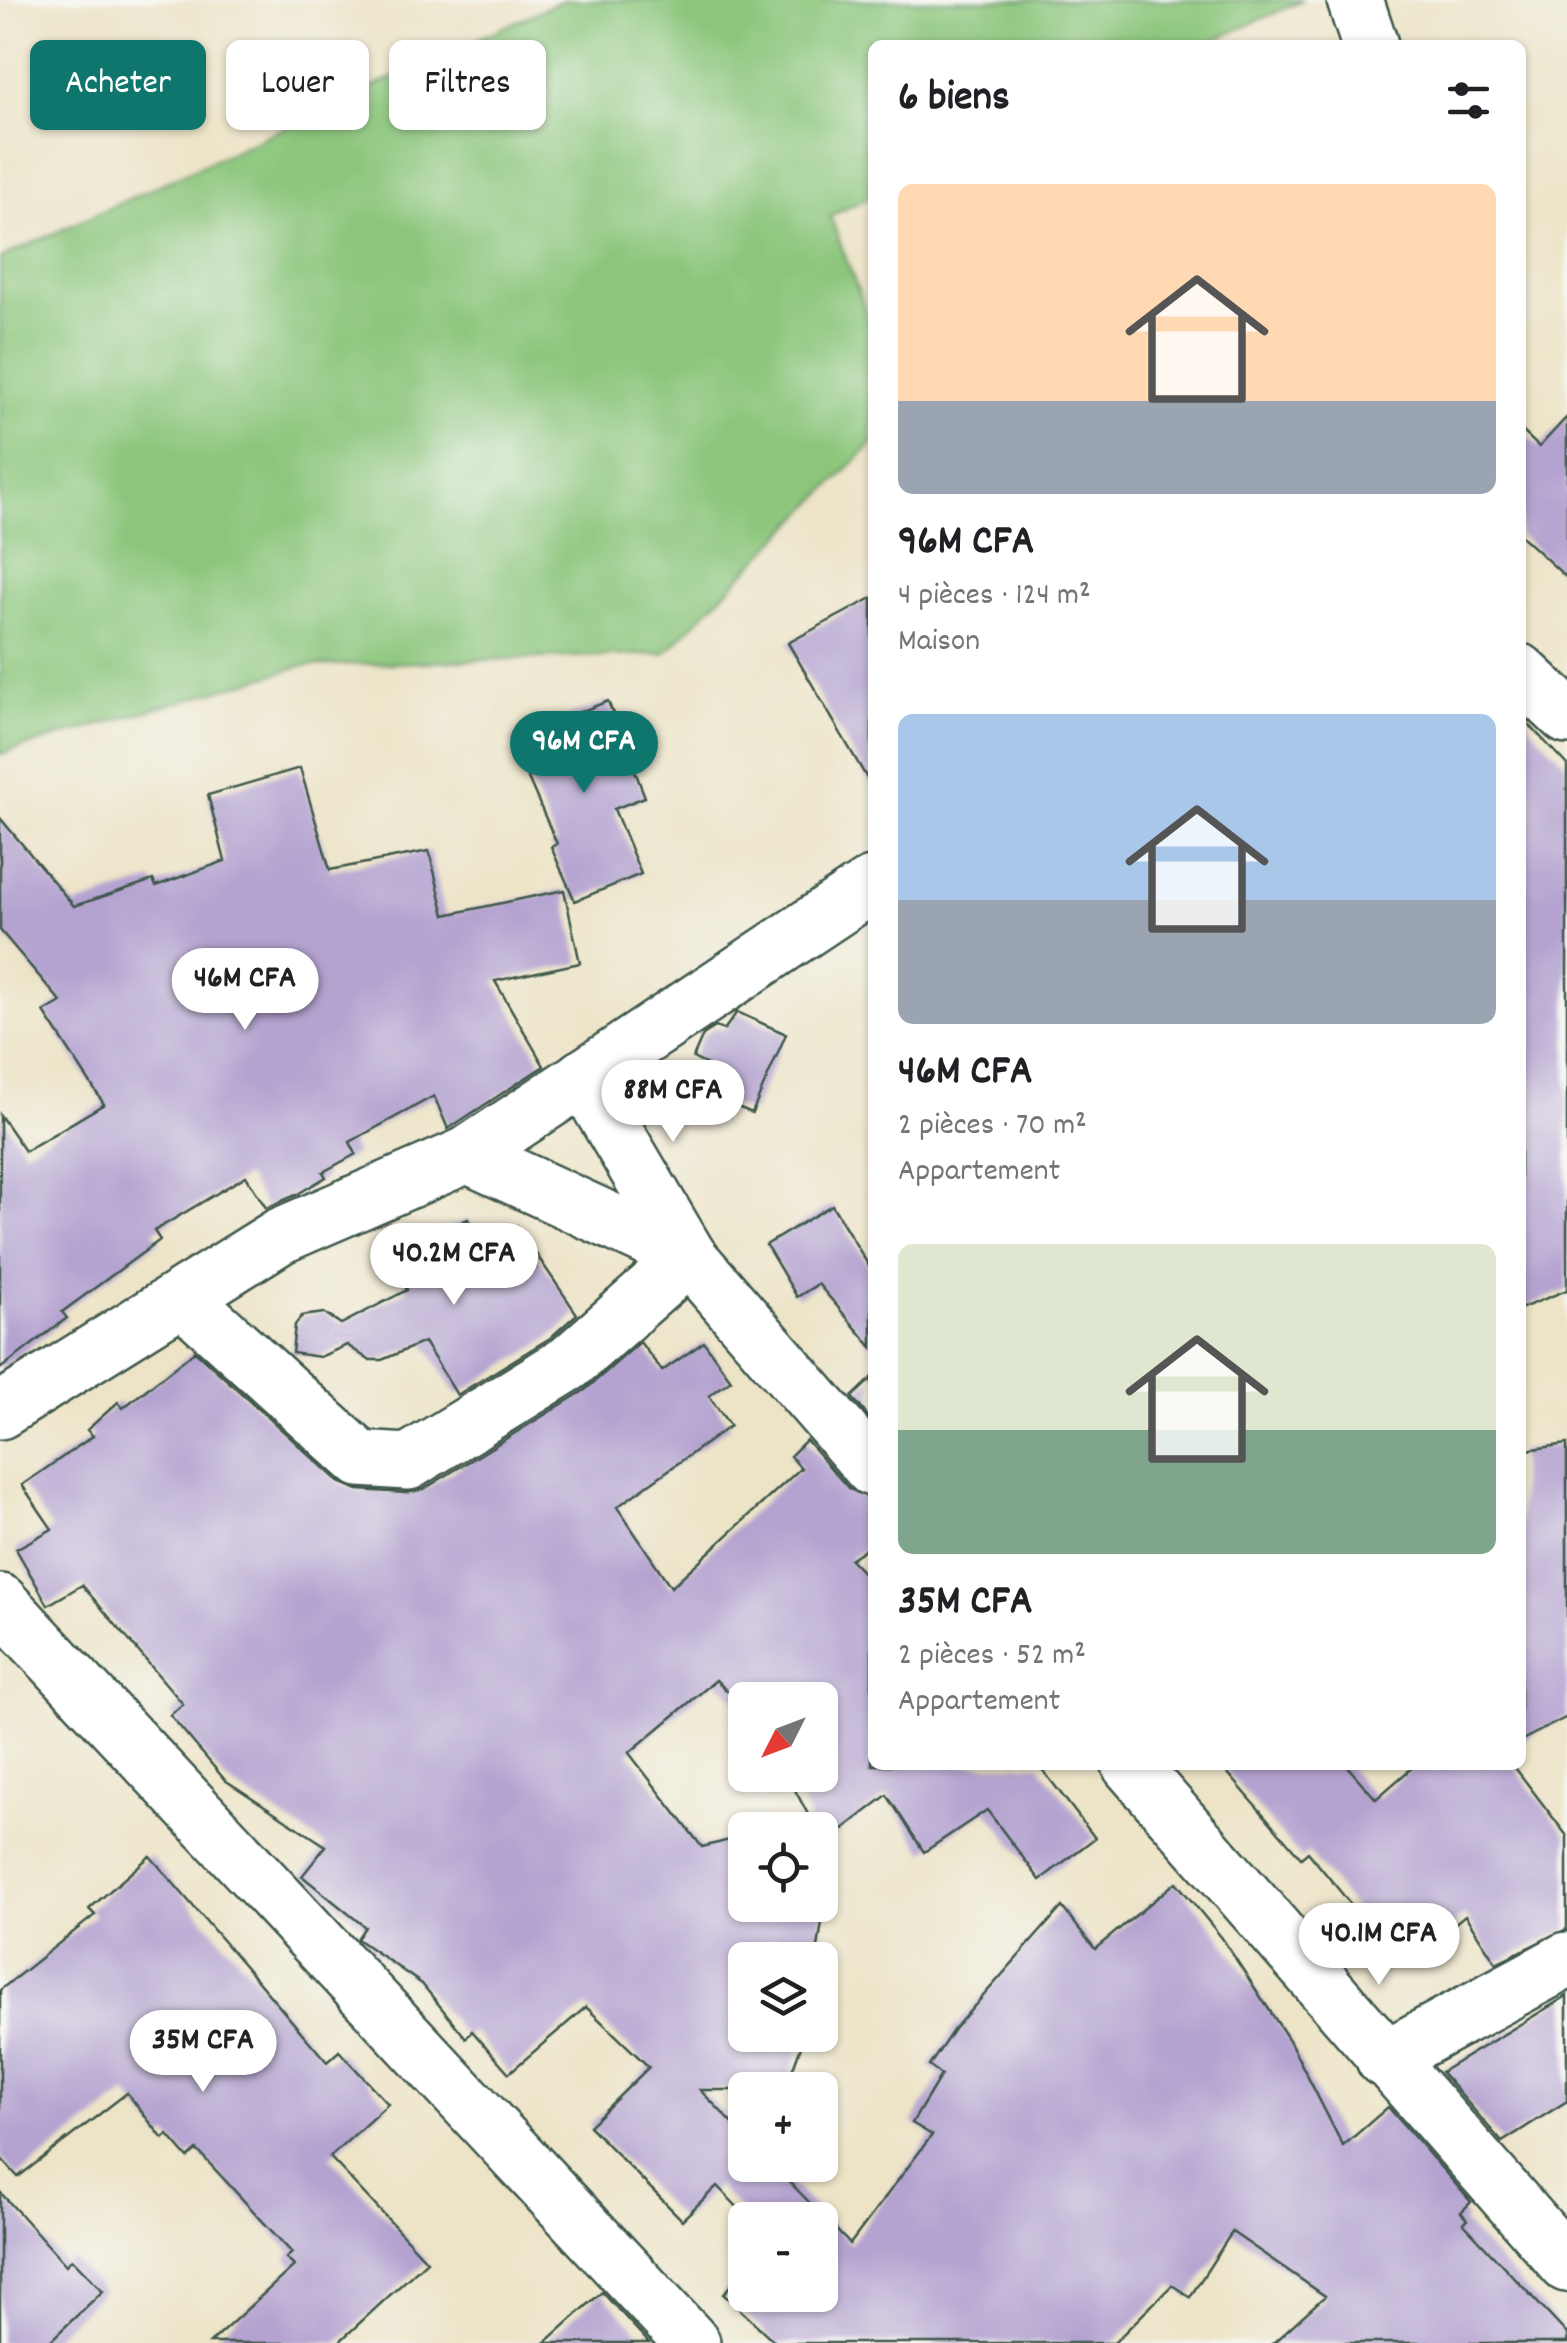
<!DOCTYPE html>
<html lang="fr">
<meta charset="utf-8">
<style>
body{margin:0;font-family:Dekko,sans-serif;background:#f2f2f2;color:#202124;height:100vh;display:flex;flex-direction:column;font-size:38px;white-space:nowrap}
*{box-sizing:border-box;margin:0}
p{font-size:32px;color:#757577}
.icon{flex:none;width:55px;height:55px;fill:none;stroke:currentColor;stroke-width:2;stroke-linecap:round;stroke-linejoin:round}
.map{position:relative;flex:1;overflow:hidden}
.sheet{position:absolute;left:868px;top:40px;width:658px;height:1730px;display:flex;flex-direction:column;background:#fff;border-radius:15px;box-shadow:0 2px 8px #0004}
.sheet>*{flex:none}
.guide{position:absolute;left:30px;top:40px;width:688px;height:90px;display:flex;gap:20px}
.needle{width:65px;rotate:228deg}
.controls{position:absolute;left:728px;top:1682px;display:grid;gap:20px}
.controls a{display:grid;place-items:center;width:110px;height:110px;border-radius:15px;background:#fff;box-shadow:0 2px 8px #0004;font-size:50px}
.price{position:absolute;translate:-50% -85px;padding:0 22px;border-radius:35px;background:#fff;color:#222;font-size:32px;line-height:65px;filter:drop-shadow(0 2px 5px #0008)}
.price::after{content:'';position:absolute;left:50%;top:60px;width:30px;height:22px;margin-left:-15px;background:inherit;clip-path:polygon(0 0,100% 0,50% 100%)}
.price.on{background:#0f766e;color:#fff}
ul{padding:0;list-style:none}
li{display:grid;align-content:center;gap:20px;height:530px;padding:0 30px}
li span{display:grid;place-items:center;height:310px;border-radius:15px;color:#555}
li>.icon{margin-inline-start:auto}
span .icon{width:180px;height:180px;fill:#fffc;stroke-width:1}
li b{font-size:42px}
h2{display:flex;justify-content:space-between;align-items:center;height:120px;padding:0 30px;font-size:42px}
.pill{padding:0 35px;border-radius:15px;background:#fff;box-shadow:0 2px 8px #0004;font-size:35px;line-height:90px}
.pill.on{background:#0f766e;color:#fff}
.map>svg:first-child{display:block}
.green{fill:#8bc67c;stroke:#558258;stroke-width:2.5}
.building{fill:#b4a3d0;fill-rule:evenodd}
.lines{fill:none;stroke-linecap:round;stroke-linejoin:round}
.minor-casing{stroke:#3e564a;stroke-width:60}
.minor{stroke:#fff;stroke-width:55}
</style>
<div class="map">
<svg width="1567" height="2343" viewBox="0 0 1567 2343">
<rect width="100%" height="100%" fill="#f6f6f2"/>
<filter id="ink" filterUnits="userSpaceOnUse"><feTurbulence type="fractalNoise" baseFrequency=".01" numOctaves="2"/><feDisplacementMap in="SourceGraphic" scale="20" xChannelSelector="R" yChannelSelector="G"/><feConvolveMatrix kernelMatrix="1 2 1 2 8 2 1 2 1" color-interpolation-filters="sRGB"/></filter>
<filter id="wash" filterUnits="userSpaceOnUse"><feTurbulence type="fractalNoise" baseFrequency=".0048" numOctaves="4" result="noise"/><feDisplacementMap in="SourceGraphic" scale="40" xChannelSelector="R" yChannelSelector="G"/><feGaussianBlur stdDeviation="2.25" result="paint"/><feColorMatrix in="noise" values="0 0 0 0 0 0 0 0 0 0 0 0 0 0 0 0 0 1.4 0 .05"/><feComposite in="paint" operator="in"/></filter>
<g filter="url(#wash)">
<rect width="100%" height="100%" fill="#ede4c7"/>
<polygon class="green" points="563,0 1303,0 1204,45 872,45 872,196 830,216 872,328 872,444 664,654 302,666 0,754 0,258"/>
<g id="blocks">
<g class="building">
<polygon points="1567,417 1567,578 1520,535 1520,429 1539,447"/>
<polygon points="872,598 872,787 788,643"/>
<polygon points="608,701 645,797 614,809 641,874 575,901 551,847 557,844 511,739"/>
<polygon points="1520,715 1567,765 1567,1290 1520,1309"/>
<polygon points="300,768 330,870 429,851 445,915 564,890 580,963 495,981 544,1066 448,1129 434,1096 350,1142 356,1154 323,1172 326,1177 296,1195 266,1208 246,1176 154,1231 160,1240 62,1312 67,1318 0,1369 0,1115 25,1151 104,1104 44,1012 61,1002 0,930 0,818 74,906 153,880 156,886 225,861 208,795"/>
<polygon points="737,1012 786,1034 752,1113 696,1090 707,1065 693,1058 703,1035 715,1027 724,1030"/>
<polygon points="832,1205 872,1271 872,1347 818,1284 797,1297 766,1245"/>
<polygon points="468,1219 483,1250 517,1226 577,1314 550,1338 457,1395 424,1342 382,1360 369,1360 347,1345 320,1357 292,1353 295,1325 302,1316 324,1313 341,1324 407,1290 394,1253"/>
<path d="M640,1342L662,1371L704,1342L731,1380L709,1396L730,1426L617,1507L671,1587L801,1468L790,1456L806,1440L849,1489L872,1498V1544L850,1559L872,1582V1765H1039L1095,1838L1040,1880L987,1810L924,1852L887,1795L829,1840L836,1870L830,1872L816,1960H745V2035H805L785,2090H700L745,2136V2165H773L850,2244L932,2135L912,2123L941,2075L929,2066L954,2029L1062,1907L1095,1949L1176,1882L1222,1938L1289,2040L1343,2146L1388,2107L1471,2202L1461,2212L1467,2220L1463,2223L1567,2334V2343H1273L1325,2296L1232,2232L1190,2297L1172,2285L1114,2343H776L723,2294L745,2269V2295H820V2220H750L717,2186L682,2220L589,2126L649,2067L586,2007L509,2073L472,2031L466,2038L422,1984L357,1939L365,1927L302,1876L326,1846L225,1780L170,1715L183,1704L82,1585L48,1605L16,1549L52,1529L22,1485L93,1436L87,1430L118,1402L123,1408L195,1351L339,1482L358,1490L406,1493L424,1489L585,1390ZM716,1680L745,1709V1700H820V1775H787L811,1820L770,1830H820V1905H745V1836L702,1847L629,1753Z"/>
<polygon points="872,1378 872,1421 852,1397"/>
<polygon points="1567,1444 1567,1717 1520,1741 1520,1451"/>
<polygon points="1221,1765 1346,1765 1376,1799 1415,1765 1513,1765 1567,1836 1567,1929 1496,1963 1465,1915 1402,1967 1308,1852 1301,1858"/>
<polygon points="150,1856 327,2062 339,2051 388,2104 330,2157 427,2261 338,2343 210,2343 294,2266 286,2258 292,2253 197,2150 188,2158 168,2135 163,2139 127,2093 18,2177 0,2157 0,1990 95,1915 89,1909"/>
<polygon points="1567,1996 1567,2101 1502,2142 1441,2072"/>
<polygon points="0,2192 66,2265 72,2259 103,2291 48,2343 0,2343"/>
<polygon points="602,2292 649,2343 545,2343"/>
</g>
</g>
</g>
<g filter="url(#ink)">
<use href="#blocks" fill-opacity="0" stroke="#3e564a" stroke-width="2.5"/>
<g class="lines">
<defs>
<g id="minor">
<polyline points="1355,0 1370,45"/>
<polyline points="1520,672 1567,716"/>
<polyline points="467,1155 689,1257 872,1468"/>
<polyline points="184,1299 360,1459 408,1462 569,1363 689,1257 583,1077"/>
<polyline points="0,1411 280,1236 467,1155 872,885"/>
<polyline points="0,1602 692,2343"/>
<polyline points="1130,1765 1567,2264"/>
<polyline points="1384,2059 1567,1960"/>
</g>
</defs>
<use href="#minor" class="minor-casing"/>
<use href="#minor" class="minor"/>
</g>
</g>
</svg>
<div class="controls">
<a><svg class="needle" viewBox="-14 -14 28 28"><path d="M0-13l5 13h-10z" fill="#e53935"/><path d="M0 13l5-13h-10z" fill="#757577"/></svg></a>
<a><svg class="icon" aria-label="locate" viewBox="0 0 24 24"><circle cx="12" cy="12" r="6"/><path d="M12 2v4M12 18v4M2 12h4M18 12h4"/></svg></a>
<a><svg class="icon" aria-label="layers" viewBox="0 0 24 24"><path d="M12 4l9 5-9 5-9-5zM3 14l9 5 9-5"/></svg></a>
<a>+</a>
<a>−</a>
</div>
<b class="price on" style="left:584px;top:796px">96M CFA</b>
<b class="price" style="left:245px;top:1033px">46M CFA</b>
<b class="price" style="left:673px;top:1145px">88M CFA</b>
<b class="price" style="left:454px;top:1308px">40.2M CFA</b>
<b class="price" style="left:1379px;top:1988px">40.1M CFA</b>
<b class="price" style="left:203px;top:2095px">35M CFA</b>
<div class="guide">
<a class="pill on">Acheter</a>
<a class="pill">Louer</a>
<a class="pill">Filtres</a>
</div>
<section class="sheet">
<h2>6 biens<svg class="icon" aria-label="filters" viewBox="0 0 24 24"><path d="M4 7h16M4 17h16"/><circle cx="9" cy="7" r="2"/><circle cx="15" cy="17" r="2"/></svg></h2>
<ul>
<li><span style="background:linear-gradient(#ffd9b3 70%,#9aa5b1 0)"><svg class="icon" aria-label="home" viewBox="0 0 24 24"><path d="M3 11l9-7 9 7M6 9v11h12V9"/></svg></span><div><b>96M CFA</b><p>4 pièces · 124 m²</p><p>Maison</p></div></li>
<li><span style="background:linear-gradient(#a9c7e8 60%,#9aa5b1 0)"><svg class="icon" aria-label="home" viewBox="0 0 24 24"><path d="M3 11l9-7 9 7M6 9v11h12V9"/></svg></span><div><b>46M CFA</b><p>2 pièces · 70 m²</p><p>Appartement</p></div></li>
<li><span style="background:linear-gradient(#dfe7d0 60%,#7fa58c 0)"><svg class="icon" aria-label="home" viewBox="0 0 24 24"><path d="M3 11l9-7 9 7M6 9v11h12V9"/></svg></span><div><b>35M CFA</b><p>2 pièces · 52 m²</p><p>Appartement</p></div></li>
</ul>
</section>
</div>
